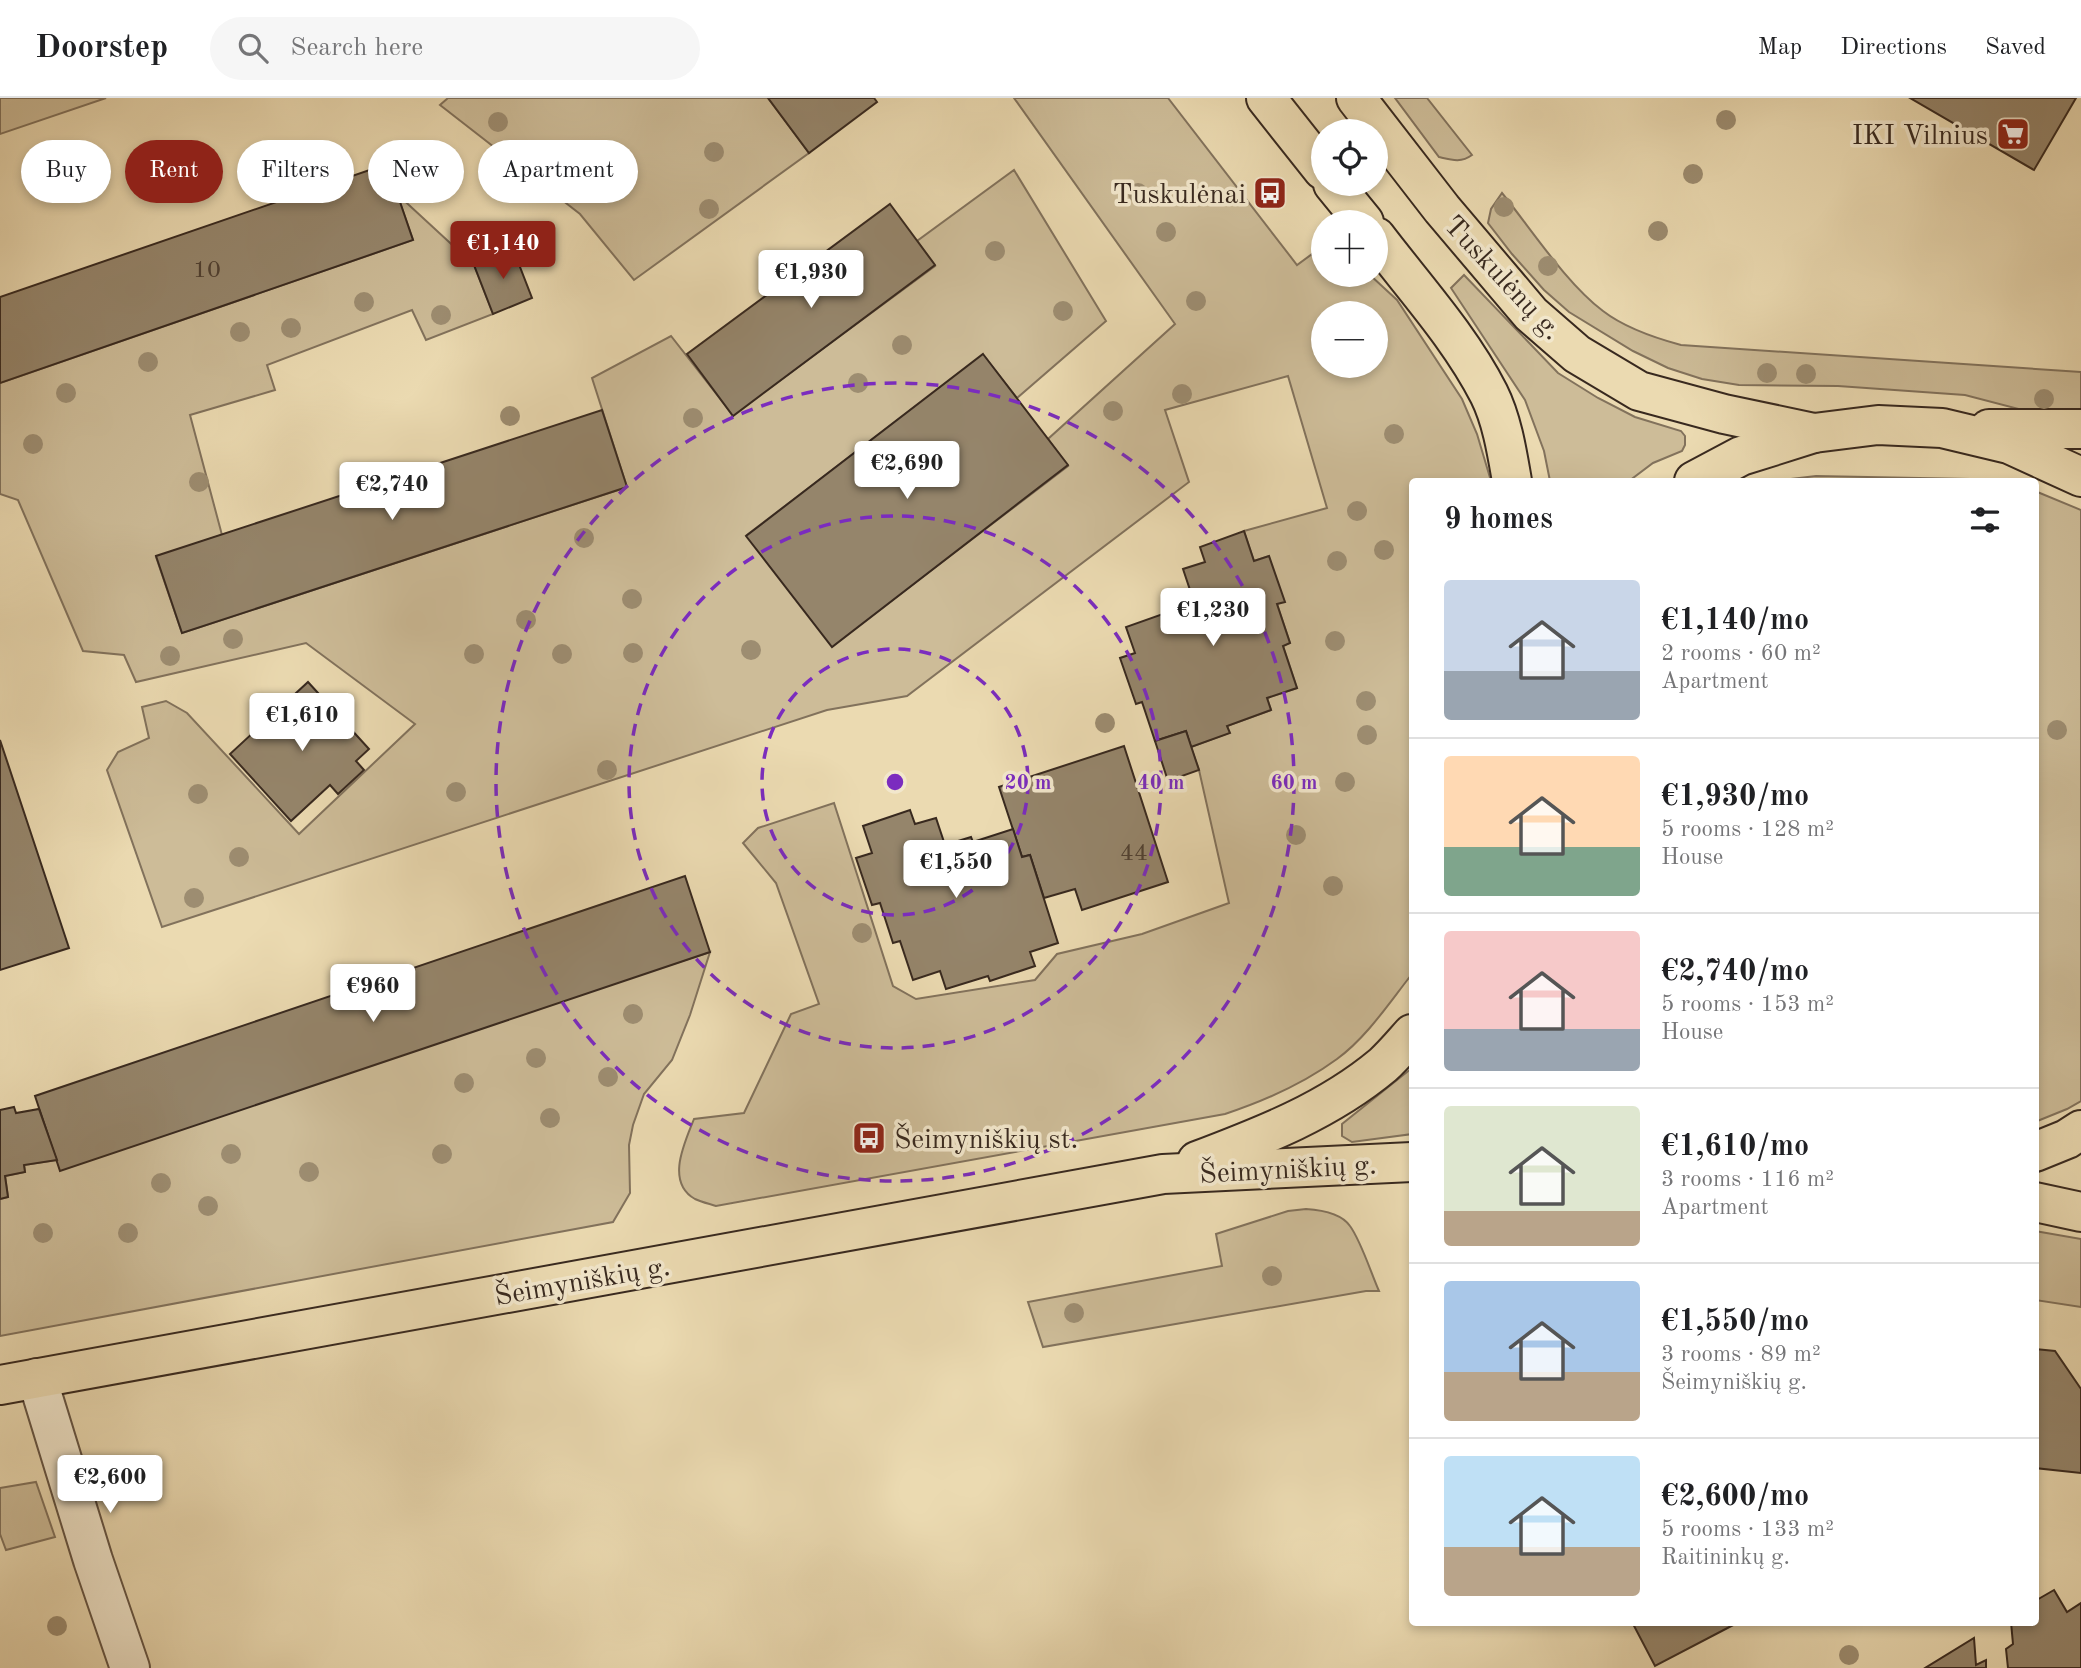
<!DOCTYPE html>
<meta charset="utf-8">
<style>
body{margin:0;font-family:"Old Standard TT",serif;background:#f6f6f6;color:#202124;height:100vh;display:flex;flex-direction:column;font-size:26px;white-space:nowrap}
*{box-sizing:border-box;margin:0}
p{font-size:23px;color:#757577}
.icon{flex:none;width:38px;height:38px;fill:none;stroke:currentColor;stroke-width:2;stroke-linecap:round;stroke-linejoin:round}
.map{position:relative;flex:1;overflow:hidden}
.panel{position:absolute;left:1409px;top:380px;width:630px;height:1148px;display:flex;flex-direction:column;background:#fff;border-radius:7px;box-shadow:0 4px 10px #0003}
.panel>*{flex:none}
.top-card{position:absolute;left:21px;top:42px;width:665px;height:63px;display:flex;gap:14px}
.fabs{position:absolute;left:1311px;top:21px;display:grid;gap:14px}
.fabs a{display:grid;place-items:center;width:77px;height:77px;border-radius:50%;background:#fff;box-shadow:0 4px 10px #0003;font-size:35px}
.price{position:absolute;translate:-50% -60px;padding:0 16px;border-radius:7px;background:#fff;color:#222;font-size:23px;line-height:46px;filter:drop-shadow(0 2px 4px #0008)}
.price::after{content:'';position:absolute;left:50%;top:42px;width:21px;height:16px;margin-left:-10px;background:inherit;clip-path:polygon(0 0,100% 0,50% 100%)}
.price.on{background:#8f2418;color:#fff}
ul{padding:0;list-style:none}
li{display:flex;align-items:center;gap:21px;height:175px;padding:0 35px}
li+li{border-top:2px solid #e0e0e0}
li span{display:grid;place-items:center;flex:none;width:196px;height:140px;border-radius:7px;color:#555}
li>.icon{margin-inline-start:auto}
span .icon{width:84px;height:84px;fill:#fffc;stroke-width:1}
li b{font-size:30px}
h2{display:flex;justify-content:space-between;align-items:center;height:84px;padding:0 35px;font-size:30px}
.tag{padding:0 24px;border-radius:32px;background:#fff;box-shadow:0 4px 10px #0003;font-size:24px;line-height:63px}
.tag.on{background:#8f2418;color:#fff}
header{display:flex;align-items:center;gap:42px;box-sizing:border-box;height:98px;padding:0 35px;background:#fff;border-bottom:2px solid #e0e0e0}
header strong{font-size:33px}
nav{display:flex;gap:38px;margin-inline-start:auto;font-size:24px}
.search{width:490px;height:63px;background:#f6f6f6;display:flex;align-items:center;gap:18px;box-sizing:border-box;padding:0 24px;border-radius:38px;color:#757577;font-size:26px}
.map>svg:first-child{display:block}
.green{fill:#cdbc98;stroke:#82725c;stroke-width:2;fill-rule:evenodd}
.building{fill:#95856b;stroke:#38291f;stroke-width:2}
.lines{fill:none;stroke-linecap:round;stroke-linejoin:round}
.minor-casing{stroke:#655544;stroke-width:42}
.major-casing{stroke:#38291f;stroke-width:42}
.minor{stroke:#f2e7cc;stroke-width:38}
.major{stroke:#ebdab1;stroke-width:38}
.tree{fill:#9d8d71}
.ring{fill:none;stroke:#7b2cbf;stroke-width:3.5;stroke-dasharray:12 9}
.labels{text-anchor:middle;stroke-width:7;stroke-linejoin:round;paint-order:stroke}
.number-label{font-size:24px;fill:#4f4032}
.poi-label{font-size:28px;fill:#38291f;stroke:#f2e7cc;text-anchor:end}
.street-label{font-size:28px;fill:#38291f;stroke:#f2e7cc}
.centre{fill:#7b2cbf;stroke:#f2e7cc;stroke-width:3.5}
.ring-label{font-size:21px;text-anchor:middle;font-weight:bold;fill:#7b2cbf;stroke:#f2e7cc;stroke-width:7;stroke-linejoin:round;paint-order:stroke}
</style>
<header>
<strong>Doorstep</strong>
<div class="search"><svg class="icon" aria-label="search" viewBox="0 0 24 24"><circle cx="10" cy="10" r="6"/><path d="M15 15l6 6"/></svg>Search here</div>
<nav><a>Map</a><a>Directions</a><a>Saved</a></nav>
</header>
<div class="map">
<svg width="2081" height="1570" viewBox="0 0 2081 1570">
<rect width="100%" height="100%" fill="#ebdab1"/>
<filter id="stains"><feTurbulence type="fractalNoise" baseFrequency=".00286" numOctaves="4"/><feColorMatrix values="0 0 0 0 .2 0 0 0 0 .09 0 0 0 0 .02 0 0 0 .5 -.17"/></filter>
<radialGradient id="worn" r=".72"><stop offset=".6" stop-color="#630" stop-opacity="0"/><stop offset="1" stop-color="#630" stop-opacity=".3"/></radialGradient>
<g class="green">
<polygon points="0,0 106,0 0,36"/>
<polygon points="448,0 768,0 809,55 634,182 580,116 440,7"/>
<path d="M1014,0H1168L1297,167L1323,148V177H1370L1397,202L1462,301L1477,336L1491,383H1412V876C1389,905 1367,939 1337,961C1303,986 1264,1003 1225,1016L716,1108C710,1106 701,1104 695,1101C665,1084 685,1044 694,1021L744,1015L791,916L819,906L776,785L743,745L758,730L834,705L893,888L916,901L1035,882L1057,856L1142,836L1229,805L1199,672L1191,649L1229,635L1227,628L1271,612L1267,600L1297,590L1283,548L1290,545L1277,506L1269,458L1254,463L1244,433L1327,410L1288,278L1165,312L1189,384L907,598L827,612L162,829L107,672L118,654L149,640L142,609L166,603L187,615L299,736L415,626L306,545L136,584L124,557L83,553L18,402L0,396V285L413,142L397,96L474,167L493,216L426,242L412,212L267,267L275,292L190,317L222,437L156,459L182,535L627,389L592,280L671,238L733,317L935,168L917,143L1014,72L1106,223L1017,300L983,257L747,437L832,548L1068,368L1048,341L1175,226ZM1323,215H1376V268H1323Z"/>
<path d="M1395,0H1427L1472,57C1461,65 1452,62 1439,59Z"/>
<path d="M1502,95C1532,132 1566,185 1603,213C1625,230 1655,240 1681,247L2081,274V314L2038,316L1965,297L1838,288L1739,287L1702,281L1668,270L1633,253L1569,214L1544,192L1512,156L1488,125L1491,111Z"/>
<polygon points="1464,177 1558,275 1598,300 1635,319 1681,333 1685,338 1685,347 1682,353 1653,365 1629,383 1550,383 1544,353 1525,302 1451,190"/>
<polygon points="1816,378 1970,381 1986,383 1773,383"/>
<polygon points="2035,393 2081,412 2081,1003 2067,1011 2035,1024"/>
<polygon points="710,854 690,917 672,962 644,996 633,1027 629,1047 630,1095 613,1124 0,1238 0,1101 8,1099 5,1078 25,1074 24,1067 57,1062"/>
<polygon points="1412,970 1412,1036 1352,1044 1342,1038 1342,1026"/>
<path d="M1306,1111C1321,1112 1341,1115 1350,1128C1361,1143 1371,1175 1379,1193H1366L1043,1249L1028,1204L1222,1168L1216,1136L1288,1113Z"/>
<polygon points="2035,1133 2081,1141 2081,1209 2035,1202"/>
<polygon points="36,1384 55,1439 6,1452 0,1436 0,1390"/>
</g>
<g class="building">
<polygon points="768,0 874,0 877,4 809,55"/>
<polygon points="1910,0 2076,0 2034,72"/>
<polygon points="387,66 413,142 0,285 0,199"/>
<polygon points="890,106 935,167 733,318 687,256"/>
<polygon points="513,151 532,200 493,216 474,167"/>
<polygon points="983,256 1068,367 832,549 746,438"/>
<polygon points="602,312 627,389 182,535 156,458"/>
<polygon points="1244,433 1254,463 1269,458 1285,504 1277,506 1290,545 1283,548 1297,590 1267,600 1271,612 1227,628 1230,635 1191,649 1186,633 1155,643 1142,604 1136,606 1120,560 1135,555 1126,529 1166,515 1163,508 1192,498 1183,471 1205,464 1200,449"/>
<polygon points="308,584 369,651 356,663 364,672 338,696 330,687 291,723 230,656"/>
<polygon points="1186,633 1199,672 1168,683 1155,643"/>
<polygon points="0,642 69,850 0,872"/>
<polygon points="1124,648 1168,784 1082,812 1075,791 1044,800 1030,757 1022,759 999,689"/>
<polygon points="910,712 915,726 936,720 945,747 971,739 973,744 1013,731 1022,759 1030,757 1058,845 1030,854 1035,868 990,883 988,878 946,891 940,873 913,882 900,843 893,845 880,805 872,807 856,760 872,755 863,728"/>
<polygon points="685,778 710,854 60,1073 35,998"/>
<polygon points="14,1009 16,1015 39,1011 57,1062 24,1067 25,1074 5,1078 8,1099 0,1101 0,1012"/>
<polygon points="2035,1251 2055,1253 2081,1291 2081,1375 2035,1370"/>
<polygon points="2054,1492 2067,1514 2081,1505 2081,1570 2008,1570 2006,1551 2013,1546 2011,1524 2035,1524 2035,1503"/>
<polygon points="1632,1524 1739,1524 1655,1568"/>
<polygon points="1974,1540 1976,1567 1986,1562 1986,1570 1925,1570"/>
</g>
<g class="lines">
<defs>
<polyline id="minor" points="37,1280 93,1462 130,1570"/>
<g id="major">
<polyline points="1266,0 1323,72"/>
<polyline points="1356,0 1442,111 1531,216 1577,256 1639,293 1724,316 1814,335"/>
<polyline points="1333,86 1364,124"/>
<path d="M1376,139C1414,189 1460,239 1489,296C1502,322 1507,354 1512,383"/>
<polyline points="1989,331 2081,331"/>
<polyline points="1694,383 1741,358 1814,335 1878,327 1942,330 2009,346 2081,379"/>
<polyline points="2035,1054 2067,1041 2081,1032"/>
<path d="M1197,1063C1263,1038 1328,1013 1383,967C1393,958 1403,946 1412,936"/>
<polyline points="2035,1104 2081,1114"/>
<polyline points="0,1287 1163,1076 1412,1064"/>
</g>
</defs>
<use href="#minor" class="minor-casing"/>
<use href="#major" class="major-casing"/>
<use href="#minor" class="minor"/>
<use href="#major" class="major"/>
</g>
<g class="tree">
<circle cx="1726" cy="22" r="10"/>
<circle cx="498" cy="24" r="10"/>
<circle cx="714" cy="54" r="10"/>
<circle cx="1693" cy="76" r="10"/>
<circle cx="549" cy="80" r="10"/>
<circle cx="1138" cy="95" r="10"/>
<circle cx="1504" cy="109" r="10"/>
<circle cx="709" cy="111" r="10"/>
<circle cx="1658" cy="133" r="10"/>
<circle cx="1166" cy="134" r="10"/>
<circle cx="995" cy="153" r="10"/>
<circle cx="1548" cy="168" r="10"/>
<circle cx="1196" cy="203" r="10"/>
<circle cx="364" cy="204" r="10"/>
<circle cx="1063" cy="213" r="10"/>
<circle cx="441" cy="217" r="10"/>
<circle cx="291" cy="230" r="10"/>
<circle cx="240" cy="234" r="10"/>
<circle cx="902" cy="247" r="10"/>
<circle cx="148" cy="264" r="10"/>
<circle cx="1767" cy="275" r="10"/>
<circle cx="1806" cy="276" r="10"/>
<circle cx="858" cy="285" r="10"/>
<circle cx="66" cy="295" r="10"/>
<circle cx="1182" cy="296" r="10"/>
<circle cx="2044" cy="301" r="10"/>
<circle cx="1113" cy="313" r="10"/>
<circle cx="510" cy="318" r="10"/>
<circle cx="693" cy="320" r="10"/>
<circle cx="1394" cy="336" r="10"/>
<circle cx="33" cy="346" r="10"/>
<circle cx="199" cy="384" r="10"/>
<circle cx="1357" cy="413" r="10"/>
<circle cx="584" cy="440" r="10"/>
<circle cx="1384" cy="452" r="10"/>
<circle cx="1337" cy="463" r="10"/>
<circle cx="632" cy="501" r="10"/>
<circle cx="526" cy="522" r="10"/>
<circle cx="233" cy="541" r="10"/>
<circle cx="1335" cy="543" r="10"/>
<circle cx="751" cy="552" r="10"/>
<circle cx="633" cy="555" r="10"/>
<circle cx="474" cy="556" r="10"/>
<circle cx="562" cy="556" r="10"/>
<circle cx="170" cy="558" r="10"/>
<circle cx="1366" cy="603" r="10"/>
<circle cx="1105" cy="625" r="10"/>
<circle cx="2057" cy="632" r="10"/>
<circle cx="1367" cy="637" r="10"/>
<circle cx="607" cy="672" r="10"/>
<circle cx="1345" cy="684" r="10"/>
<circle cx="456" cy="694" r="10"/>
<circle cx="198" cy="696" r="10"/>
<circle cx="1296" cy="737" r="10"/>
<circle cx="239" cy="759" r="10"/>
<circle cx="1333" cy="788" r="10"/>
<circle cx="194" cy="800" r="10"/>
<circle cx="862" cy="835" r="10"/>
<circle cx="633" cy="916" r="10"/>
<circle cx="536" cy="960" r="10"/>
<circle cx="608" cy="979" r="10"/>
<circle cx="464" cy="985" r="10"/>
<circle cx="550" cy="1020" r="10"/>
<circle cx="231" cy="1056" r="10"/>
<circle cx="442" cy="1056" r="10"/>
<circle cx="309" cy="1074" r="10"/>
<circle cx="161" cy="1085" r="10"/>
<circle cx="208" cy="1108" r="10"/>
<circle cx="43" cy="1135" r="10"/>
<circle cx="128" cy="1135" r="10"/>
<circle cx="1272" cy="1178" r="10"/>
<circle cx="1074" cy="1215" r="10"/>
<circle cx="57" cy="1528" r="10"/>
<circle cx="1849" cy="1557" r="10"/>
</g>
<g class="ring">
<circle cx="895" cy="684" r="133"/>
<circle cx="895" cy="684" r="266"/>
<circle cx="895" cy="684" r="399"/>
</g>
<defs>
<symbol id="supermarket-square" viewBox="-11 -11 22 22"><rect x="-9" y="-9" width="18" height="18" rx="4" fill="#8f2418" stroke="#f2e7cc"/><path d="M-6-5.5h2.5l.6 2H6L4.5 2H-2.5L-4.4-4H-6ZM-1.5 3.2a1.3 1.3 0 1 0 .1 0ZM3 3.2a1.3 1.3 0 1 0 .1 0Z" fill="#fff"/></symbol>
<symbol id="bus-square" viewBox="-11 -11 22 22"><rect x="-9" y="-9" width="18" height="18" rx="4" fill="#8f2418" stroke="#f2e7cc"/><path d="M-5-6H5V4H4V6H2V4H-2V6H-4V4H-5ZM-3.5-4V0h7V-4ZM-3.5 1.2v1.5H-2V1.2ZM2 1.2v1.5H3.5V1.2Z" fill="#fff"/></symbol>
</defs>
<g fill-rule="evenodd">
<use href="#supermarket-square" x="1994" y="17" width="38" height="38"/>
<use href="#bus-square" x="1251" y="76" width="38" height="38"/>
<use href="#bus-square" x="850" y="1021" width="38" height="38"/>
</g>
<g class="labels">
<g class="number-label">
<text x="207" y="179">10</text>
<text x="1134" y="762">44</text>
</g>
<g class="poi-label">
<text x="1988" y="46">IKI Vilnius</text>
<text x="1246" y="105">Tuskulėnai</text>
<text x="894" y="1050" text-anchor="start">Šeimyniškių st.</text>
</g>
<g class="street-label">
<text transform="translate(1504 179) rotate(47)" y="10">Tuskulėnų g.</text>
<text transform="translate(1288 1070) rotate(-3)" y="10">Šeimyniškių g.</text>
<text transform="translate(582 1182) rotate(-10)" y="10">Šeimyniškių g.</text>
</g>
</g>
<circle cx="895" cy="684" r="10" class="centre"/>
<g class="ring-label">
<text x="1028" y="691">20 m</text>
<text x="1161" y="691">40 m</text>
<text x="1294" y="691">60 m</text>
</g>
<rect width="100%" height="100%" filter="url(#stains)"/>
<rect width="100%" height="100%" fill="url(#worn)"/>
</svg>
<div class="fabs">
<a><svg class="icon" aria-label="locate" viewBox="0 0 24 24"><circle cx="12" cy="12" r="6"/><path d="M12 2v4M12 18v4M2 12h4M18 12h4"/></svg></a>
<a>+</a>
<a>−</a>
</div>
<b class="price on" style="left:503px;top:183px">€1,140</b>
<b class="price" style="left:811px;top:212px">€1,930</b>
<b class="price" style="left:907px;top:403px">€2,690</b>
<b class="price" style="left:392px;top:424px">€2,740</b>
<b class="price" style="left:1213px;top:550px">€1,230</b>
<b class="price" style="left:302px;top:655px">€1,610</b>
<b class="price" style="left:956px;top:802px">€1,550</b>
<b class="price" style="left:373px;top:926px">€960</b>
<b class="price" style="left:110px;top:1417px">€2,600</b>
<div class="top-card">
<a class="tag">Buy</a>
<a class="tag on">Rent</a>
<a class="tag">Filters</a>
<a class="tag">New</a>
<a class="tag">Apartment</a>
</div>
<section class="panel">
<h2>9 homes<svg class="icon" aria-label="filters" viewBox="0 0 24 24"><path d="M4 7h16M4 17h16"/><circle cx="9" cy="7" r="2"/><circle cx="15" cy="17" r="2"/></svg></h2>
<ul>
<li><span style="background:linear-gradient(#c9d6e8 65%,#9aa5b1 0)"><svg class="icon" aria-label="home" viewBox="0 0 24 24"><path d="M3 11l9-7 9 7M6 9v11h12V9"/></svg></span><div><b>€1,140/mo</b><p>2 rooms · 60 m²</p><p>Apartment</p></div></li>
<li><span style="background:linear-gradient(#ffd9b3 65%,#7fa58c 0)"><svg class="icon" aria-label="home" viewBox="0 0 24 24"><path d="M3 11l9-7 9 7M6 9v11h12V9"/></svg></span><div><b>€1,930/mo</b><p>5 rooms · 128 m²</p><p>House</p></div></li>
<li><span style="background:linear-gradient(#f6c9c9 70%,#9aa5b1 0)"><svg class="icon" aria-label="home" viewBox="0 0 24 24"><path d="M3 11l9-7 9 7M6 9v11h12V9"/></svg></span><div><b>€2,740/mo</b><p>5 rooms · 153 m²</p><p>House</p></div></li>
<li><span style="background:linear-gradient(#dfe7d0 75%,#b9a48a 0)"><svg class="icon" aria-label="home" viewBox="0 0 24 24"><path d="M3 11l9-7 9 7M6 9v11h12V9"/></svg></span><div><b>€1,610/mo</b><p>3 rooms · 116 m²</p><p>Apartment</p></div></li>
<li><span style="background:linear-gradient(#a9c7e8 65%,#b9a48a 0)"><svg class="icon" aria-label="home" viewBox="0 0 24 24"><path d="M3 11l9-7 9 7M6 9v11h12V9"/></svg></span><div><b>€1,550/mo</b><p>3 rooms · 89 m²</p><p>Šeimyniškių g.</p></div></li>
<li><span style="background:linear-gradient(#bfe0f5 65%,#b9a48a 0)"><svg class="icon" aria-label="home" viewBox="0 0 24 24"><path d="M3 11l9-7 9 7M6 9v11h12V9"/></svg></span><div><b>€2,600/mo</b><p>5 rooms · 133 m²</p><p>Raitininkų g.</p></div></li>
</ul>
</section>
</div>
